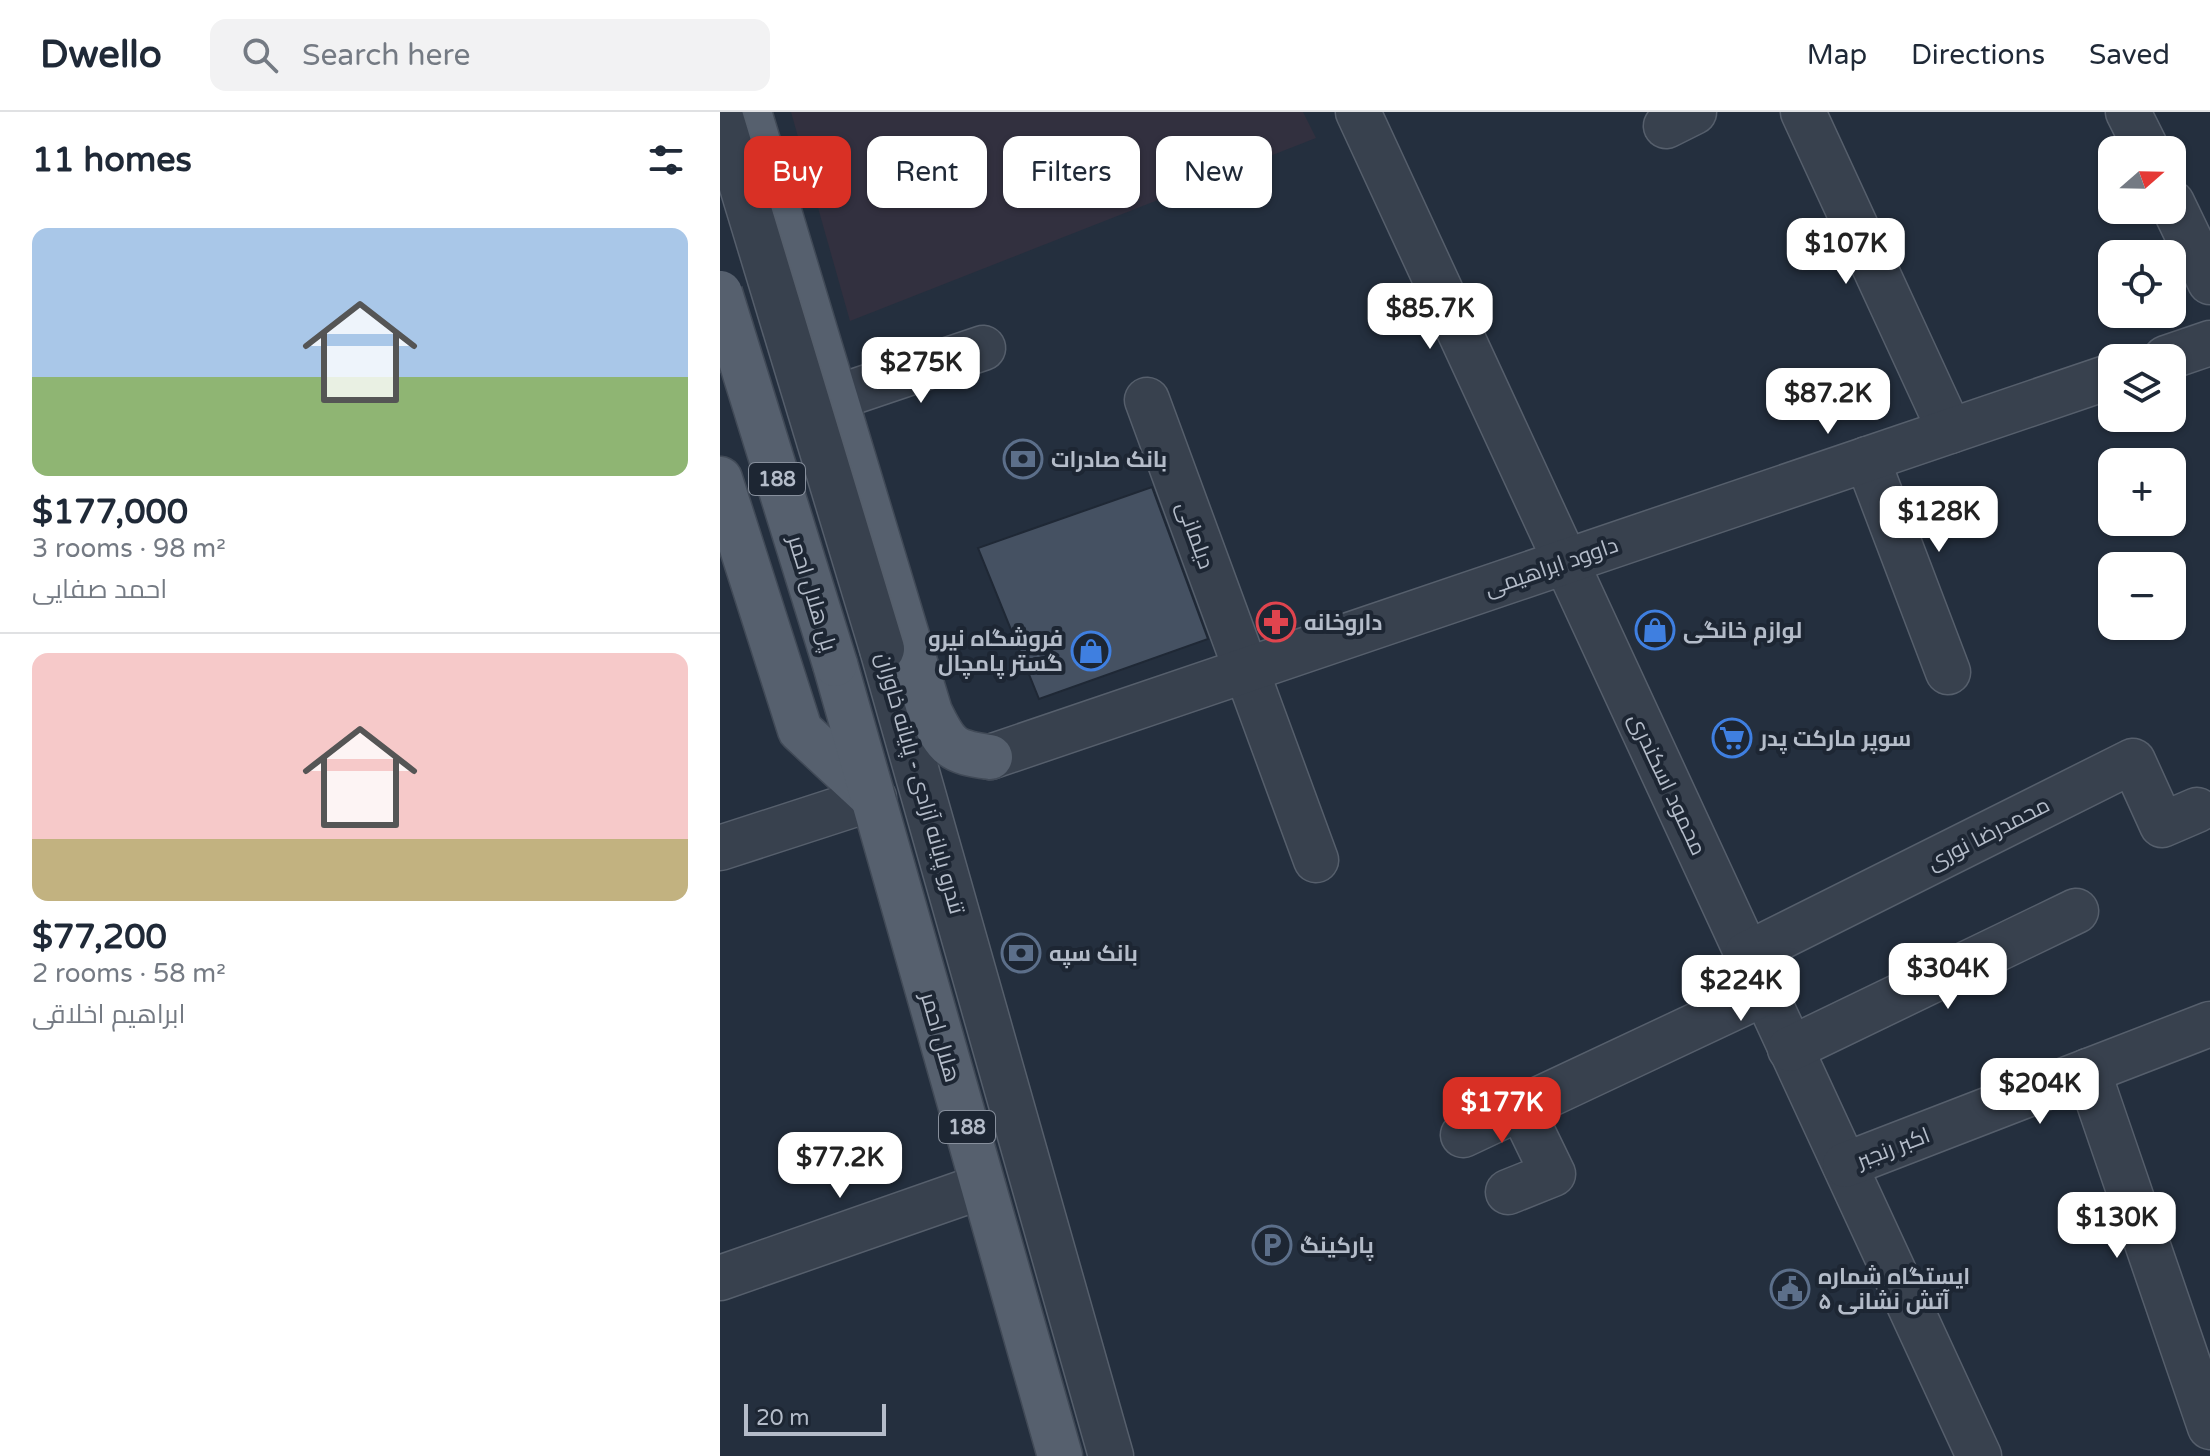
<!DOCTYPE html>
<meta charset="utf-8">
<style>
body{margin:0;font-family:"Varela Round",Cairo,sans-serif;background:#f2f2f3;color:#1f2937;height:100vh;display:flex;flex-direction:column;font-size:30px;white-space:nowrap}
*{box-sizing:border-box;margin:0}
p{font-size:26px;color:#747a83}
.icon{flex:none;width:44px;height:44px;fill:none;stroke:currentColor;stroke-width:2;stroke-linecap:round;stroke-linejoin:round}
.map{position:relative;flex:1;overflow:hidden}
.drawer{display:flex;flex-direction:column;background:#fff;width:720px}
.drawer>*{flex:none}
.hud{position:absolute;left:24px;top:24px;width:760px;height:72px;display:flex;gap:16px}
.needle{width:52px;rotate:70deg}
.controls{position:absolute;left:1378px;top:24px;display:grid;gap:16px}
.controls a{display:grid;place-items:center;width:88px;height:88px;border-radius:16px;background:#fff;box-shadow:0 2px 6px #0004;font-size:40px}
.scale{position:absolute;left:24px;bottom:20px;width:142px;box-sizing:border-box;padding-left:8px;border:4px solid #b4bcc9;border-top:0;font-size:22px;line-height:28px;white-space:nowrap;color:#b4bcc9;-webkit-text-stroke:6px #1d2633;paint-order:stroke}
.price{position:absolute;translate:-50% -68px;padding:0 18px;border-radius:16px;background:#fff;color:#222;font-size:26px;line-height:52px;filter:drop-shadow(0 2px 4px #0008)}
.price::after{content:'';position:absolute;left:50%;top:48px;width:24px;height:18px;margin-left:-12px;background:inherit;clip-path:polygon(0 0,100% 0,50% 100%)}
.price.on{background:#d93025;color:#fff}
ul{padding:0;list-style:none}
li{display:grid;align-content:center;gap:16px;height:424px;padding:0 32px}
li+li{border-top:2px solid #e0e1e3}
li span{display:grid;place-items:center;height:248px;border-radius:16px;color:#555}
li>.icon{margin-inline-start:auto}
span .icon{width:144px;height:144px;fill:#fffc;stroke-width:1}
li b{font-size:34px}
h2{display:flex;justify-content:space-between;align-items:center;height:96px;padding:0 32px;font-size:34px}
.pill{padding:0 28px;border-radius:16px;background:#fff;box-shadow:0 2px 6px #0004;font-size:28px;line-height:72px}
.pill.on{background:#d93025;color:#fff}
header{display:flex;align-items:center;gap:48px;box-sizing:border-box;height:112px;padding:0 40px;background:#fff;border-bottom:2px solid #e0e1e3}
header strong{font-size:38px}
nav{display:flex;gap:44px;margin-inline-start:auto;font-size:28px}
.search{width:560px;height:72px;background:#f2f2f3;display:flex;align-items:center;gap:20px;box-sizing:border-box;padding:0 28px;border-radius:16px;color:#747a83;font-size:30px}
main{display:flex;flex:1;min-height:0}
.map>svg:first-child{display:block}
.medical{fill:#32303f}
.building{fill:#455162;stroke:#1f2835;stroke-width:2}
.lines{fill:none;stroke-linecap:round;stroke-linejoin:round}
.minor-casing{stroke:#565f6c;stroke-width:47}
.major-casing{stroke:#414a57;stroke-width:47}
.minor{stroke:#38414e;stroke-width:44}
.major{stroke:#56606e;stroke-width:44}
.minor-bridge-casing{stroke:#565f6c;stroke-width:47;stroke-linecap:butt}
.major-bridge-casing{stroke:#414a57;stroke-width:47;stroke-linecap:butt}
.minor-bridge{stroke:#38414e;stroke-width:44}
.major-bridge{stroke:#56606e;stroke-width:44}
.labels{text-anchor:middle;stroke-width:8;stroke-linejoin:round;paint-order:stroke}
.shield{fill:#1d2633;stroke:#878f9c;stroke-width:2}
.shield-label{font-size:20px;font-weight:bold;fill:#b4bcc9}
.poi-label{font-size:22px;font-weight:bold;fill:#b4bcc9;stroke:#1d2633;text-anchor:start}
.street-label{font-size:22px;fill:#b4bcc9;stroke:#1d2633}
</style>
<header>
<strong>Dwello</strong>
<div class="search"><svg class="icon" aria-label="search" viewBox="0 0 24 24"><circle cx="10" cy="10" r="6"/><path d="M15 15l6 6"/></svg>Search here</div>
<nav><a>Map</a><a>Directions</a><a>Saved</a></nav>
</header>
<main>
<section class="drawer">
<h2>11 homes<svg class="icon" aria-label="filters" viewBox="0 0 24 24"><path d="M4 7h16M4 17h16"/><circle cx="9" cy="7" r="2"/><circle cx="15" cy="17" r="2"/></svg></h2>
<ul>
<li><span style="background:linear-gradient(#a9c7e8 60%,#8fb573 0)"><svg class="icon" aria-label="home" viewBox="0 0 24 24"><path d="M3 11l9-7 9 7M6 9v11h12V9"/></svg></span><div><b>$177,000</b><p>3 rooms · 98 m²</p><p>احمد صفایی</p></div></li>
<li><span style="background:linear-gradient(#f6c9c9 75%,#c2b280 0)"><svg class="icon" aria-label="home" viewBox="0 0 24 24"><path d="M3 11l9-7 9 7M6 9v11h12V9"/></svg></span><div><b>$77,200</b><p>2 rooms · 58 m²</p><p>ابراهیم اخلاقی</p></div></li>
</ul>
</section>
<div class="map">
<svg width="1490" height="1344" viewBox="0 0 1490 1344">
<rect width="100%" height="100%" fill="#242f3e"/>
<polygon class="medical" points="71,0 583,0 596,26 130,209"/>
<polygon class="building" points="432,375 488,527 319,587 258,436"/>
<g class="lines">
<defs>
<g id="minor">
<polyline points="638,0 1259,1344"/>
<polyline points="1083,0 1230,319"/>
<polyline points="1408,0 1427,38"/>
<polyline points="946,14 974,0"/>
<polyline points="1452,91 1490,170"/>
<polyline points="1446,246 1490,231"/>
<polyline points="118,285 263,236"/>
<polyline points="427,288 596,748"/>
<polyline points="1147,347 1228,560"/>
<polyline points="162,537 391,1344"/>
<polyline points="270,645 1392,264"/>
<polyline points="0,736 154,686"/>
<polyline points="1027,842 1413,649 1442,713 1477,698"/>
<polyline points="1070,937 1356,799"/>
<polyline points="1368,959 1490,1315"/>
<polyline points="743,1023 1045,881"/>
<polyline points="1125,1053 1490,912"/>
<polyline points="788,1080 833,1062 801,996"/>
<polyline points="0,1166 263,1074"/>
</g>
<g id="major">
<path d="M29,0L210,600C227,635 231,640 270,645"/>
<polyline points="0,367 80,618 152,685"/>
<polyline points="115,552 340,1344"/>
</g>
</defs>
<use href="#minor" class="minor-casing"/>
<use href="#major" class="major-casing"/>
<use href="#minor" class="minor"/>
<use href="#major" class="major"/>
<defs>
<polyline id="minor-bridge" points="0,2 162,537"/>
<polyline id="major-bridge" points="0,181 115,552"/>
</defs>
<use href="#minor-bridge" class="minor-bridge-casing"/>
<use href="#major-bridge" class="major-bridge-casing"/>
<use href="#minor-bridge" class="minor-bridge"/>
<use href="#major-bridge" class="major-bridge"/>
</g>
<defs>
<symbol id="bank-ring" viewBox="-11 -11 22 22"><circle r="9.5" fill="#1d2633" stroke="#5c6f8a" stroke-width="1.5"/><path d="M-6-4H6V4H-6ZM0-2.3a2.3 2.3 0 1 0 0 4.6a2.3 2.3 0 1 0 0-4.6Z" fill="#5c6f8a"/></symbol>
<symbol id="pharmacy-ring" viewBox="-11 -11 22 22"><circle r="9.5" fill="#1d2633" stroke="#e0444e" stroke-width="1.5"/><path d="M-2-6h4v4h4v4h-4v4h-4v-4h-4v-4h4Z" fill="#e0444e"/></symbol>
<symbol id="shop-ring" viewBox="-11 -11 22 22"><circle r="9.5" fill="#1d2633" stroke="#3f7fe0" stroke-width="1.5"/><path d="M-5-2.5h2.3a2.7 3.5 0 0 1 5.4 0H5L5.5 6h-11ZM-1.5-2.5h3a1.5 2.3 0 0 0-3 0Z" fill="#3f7fe0"/></symbol>
<symbol id="supermarket-ring" viewBox="-11 -11 22 22"><circle r="9.5" fill="#1d2633" stroke="#3f7fe0" stroke-width="1.5"/><path d="M-6-5.5h2.5l.6 2H6L4.5 2H-2.5L-4.4-4H-6ZM-1.5 3.2a1.3 1.3 0 1 0 .1 0ZM3 3.2a1.3 1.3 0 1 0 .1 0Z" fill="#3f7fe0"/></symbol>
<symbol id="parking-ring" viewBox="-11 -11 22 22"><circle r="9.5" fill="#1d2633" stroke="#5c6f8a" stroke-width="1.5"/><path d="M-3.5-5.5H1a3.5 3.5 0 0 1 0 7H-1V5.5H-3.5ZM-1-3.4V-.6H.8a1.4 1.4 0 0 0 0-2.8Z" fill="#5c6f8a"/></symbol>
<symbol id="civic-ring" viewBox="-11 -11 22 22"><circle r="9.5" fill="#1d2633" stroke="#5c6f8a" stroke-width="1.5"/><path d="M-.6-6.5H3V-4.5H.6V-3L4-1V1h2V6H-6V1h2V-1L-.6-3ZM-1.2 2.5V6h2.4V2.5Z" fill="#5c6f8a"/></symbol>
</defs>
<g fill-rule="evenodd">
<use href="#bank-ring" x="281" y="325" width="44" height="44"/>
<use href="#pharmacy-ring" x="534" y="488" width="44" height="44"/>
<use href="#shop-ring" x="913" y="496" width="44" height="44"/>
<use href="#shop-ring" x="349" y="517" width="44" height="44"/>
<use href="#supermarket-ring" x="990" y="604" width="44" height="44"/>
<use href="#bank-ring" x="279" y="819" width="44" height="44"/>
<use href="#parking-ring" x="530" y="1111" width="44" height="44"/>
<use href="#civic-ring" x="1048" y="1155" width="44" height="44"/>
</g>
<g class="labels">
<g class="shield">
<rect x="29" y="351" width="56" height="32" rx="6"/>
<rect x="219" y="999" width="56" height="32" rx="6"/>
</g>
<g class="shield-label">
<text x="57" y="374">188</text>
<text x="247" y="1022">188</text>
</g>
<g class="poi-label">
<text x="331" y="355">بانک صادرات</text>
<text x="584" y="518">داروخانه</text>
<text x="963" y="526">لوازم خانگی</text>
<text x="343" y="534" text-anchor="end">فروشگاه نیرو<tspan x="343" dy="25">گستر پامچال</tspan></text>
<text x="1040" y="634">سوپر مارکت پدر</text>
<text x="329" y="849">بانک سپه</text>
<text x="580" y="1141">پارکینگ</text>
<text x="1098" y="1172">ایستگاه شماره<tspan x="1098" dy="25">۵ آتش نشانی</tspan></text>
</g>
<g class="street-label">
<text transform="translate(476 423) rotate(70)" y="8">دیلمانی</text>
<text transform="translate(831 454) rotate(-19)" y="8">داوود ابراهیمی</text>
<text transform="translate(93 481) rotate(73)" y="8">پل هلال احمر</text>
<text transform="translate(201 671) rotate(74)" y="8">تندرو پایانه آزادی - پایانه خاوران</text>
<text transform="translate(948 672) rotate(65)" y="8">محمود اسکندری</text>
<text transform="translate(1268 721) rotate(-27)" y="8">محمدرضا نوری</text>
<text transform="translate(221 925) rotate(74)" y="8">هلال احمر</text>
<text transform="translate(1173 1035) rotate(-21)" y="8">اکبر رنجبر</text>
</g>
</g>
</svg>
<div class="controls">
<a><svg class="needle" viewBox="-14 -14 28 28"><path d="M0-13l5 13h-10z" fill="#e53935"/><path d="M0 13l5-13h-10z" fill="#747a83"/></svg></a>
<a><svg class="icon" aria-label="locate" viewBox="0 0 24 24"><circle cx="12" cy="12" r="6"/><path d="M12 2v4M12 18v4M2 12h4M18 12h4"/></svg></a>
<a><svg class="icon" aria-label="layers" viewBox="0 0 24 24"><path d="M12 4l9 5-9 5-9-5zM3 14l9 5 9-5"/></svg></a>
<a>+</a>
<a>−</a>
</div>
<div class="scale">20 m</div>
<b class="price" style="left:1126px;top:174px">$107K</b>
<b class="price" style="left:710px;top:239px">$85.7K</b>
<b class="price" style="left:201px;top:293px">$275K</b>
<b class="price" style="left:1108px;top:324px">$87.2K</b>
<b class="price" style="left:1219px;top:442px">$128K</b>
<b class="price" style="left:1228px;top:899px">$304K</b>
<b class="price" style="left:1021px;top:911px">$224K</b>
<b class="price" style="left:1320px;top:1014px">$204K</b>
<b class="price on" style="left:782px;top:1033px">$177K</b>
<b class="price" style="left:120px;top:1088px">$77.2K</b>
<b class="price" style="left:1397px;top:1148px">$130K</b>
<div class="hud">
<a class="pill on">Buy</a>
<a class="pill">Rent</a>
<a class="pill">Filters</a>
<a class="pill">New</a>
</div>
</div>
</main>
